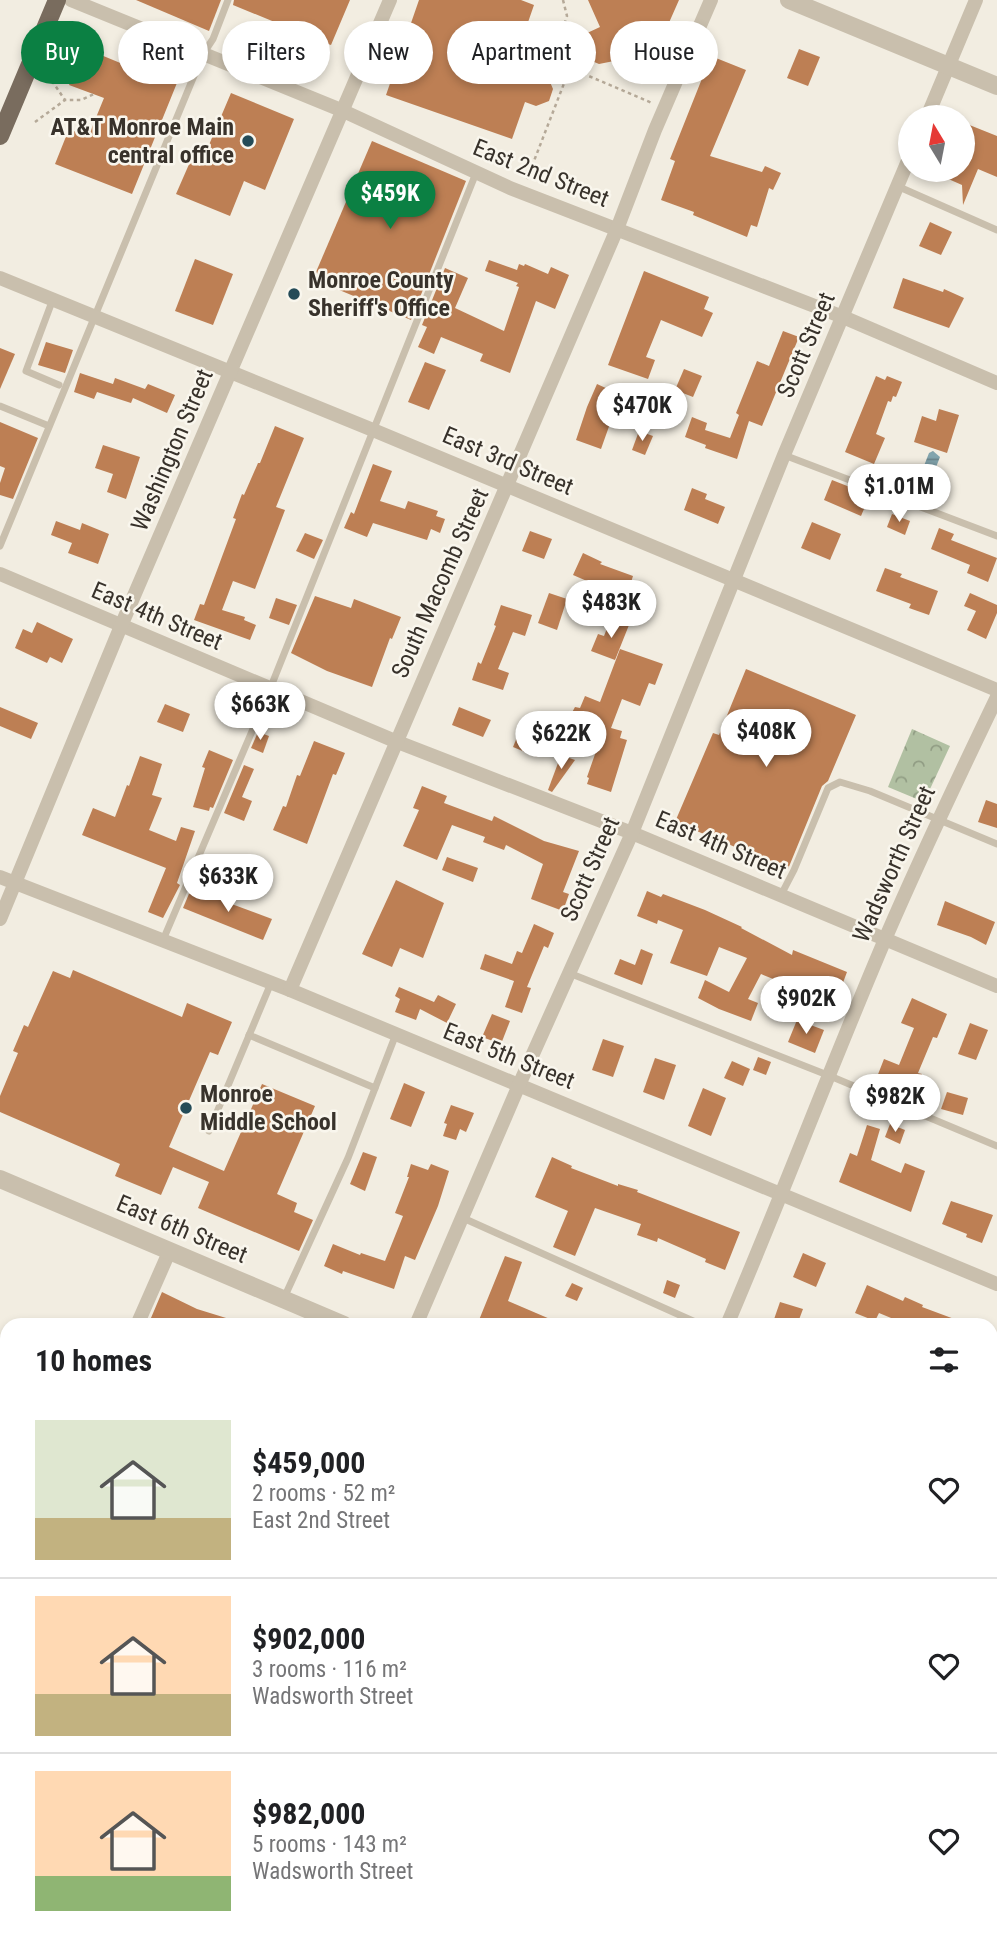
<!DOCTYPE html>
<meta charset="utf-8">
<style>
body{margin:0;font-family:"Roboto Condensed",sans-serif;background:#f6f6f6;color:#202124;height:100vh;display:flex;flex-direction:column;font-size:26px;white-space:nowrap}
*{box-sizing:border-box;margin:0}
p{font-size:23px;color:#757577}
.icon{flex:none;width:38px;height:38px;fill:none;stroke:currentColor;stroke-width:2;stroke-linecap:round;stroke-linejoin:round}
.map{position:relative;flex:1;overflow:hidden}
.drawer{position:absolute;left:0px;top:1318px;width:998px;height:625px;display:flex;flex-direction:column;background:#fff;border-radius:21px 21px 0 0;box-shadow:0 4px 10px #0003}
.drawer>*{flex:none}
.top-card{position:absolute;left:21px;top:21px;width:956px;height:63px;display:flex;gap:14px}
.needle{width:46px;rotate:350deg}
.controls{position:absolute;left:898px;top:105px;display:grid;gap:14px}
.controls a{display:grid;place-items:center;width:77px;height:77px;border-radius:50%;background:#fff;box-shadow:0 4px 10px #0003;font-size:35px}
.price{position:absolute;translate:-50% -60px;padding:0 16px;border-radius:24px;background:#fff;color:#222;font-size:23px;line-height:46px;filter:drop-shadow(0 2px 4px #0008)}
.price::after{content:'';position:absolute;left:50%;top:42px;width:21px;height:16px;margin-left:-10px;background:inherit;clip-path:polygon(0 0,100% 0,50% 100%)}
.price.active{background:#0b8043;color:#fff}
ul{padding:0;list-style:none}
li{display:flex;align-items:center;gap:21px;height:175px;padding:0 35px}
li+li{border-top:2px solid #e0e0e0}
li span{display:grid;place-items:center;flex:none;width:196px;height:140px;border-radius:0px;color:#555}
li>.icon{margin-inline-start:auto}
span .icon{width:84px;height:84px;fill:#fffc;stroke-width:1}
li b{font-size:30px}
h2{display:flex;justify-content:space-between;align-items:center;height:84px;padding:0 35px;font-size:30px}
.chip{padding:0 24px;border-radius:32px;background:#fff;box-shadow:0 4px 10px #0003;font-size:24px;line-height:63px}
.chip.active{background:#0b8043;color:#fff}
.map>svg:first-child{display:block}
.forest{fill:url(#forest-crowns)}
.water{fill:url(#water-rules)}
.building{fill:#bd7f54}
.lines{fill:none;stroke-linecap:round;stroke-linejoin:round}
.path{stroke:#b5a998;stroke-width:2.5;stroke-dasharray:3.5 3.5;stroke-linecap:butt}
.service{stroke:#c9bfad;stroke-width:7}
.minor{stroke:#c9bfad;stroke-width:14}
.tertiary{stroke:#c9bfad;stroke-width:18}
.primary{stroke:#796c5e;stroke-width:18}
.poi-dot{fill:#244b57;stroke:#f9f6ed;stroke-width:2.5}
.labels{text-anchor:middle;stroke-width:5;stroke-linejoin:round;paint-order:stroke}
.poi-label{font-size:24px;font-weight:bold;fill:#38322b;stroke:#f9f6ed;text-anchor:start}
.street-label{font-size:24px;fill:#38322b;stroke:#f9f6ed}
</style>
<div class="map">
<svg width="997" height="1941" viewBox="0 0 997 1941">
<defs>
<pattern id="forest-crowns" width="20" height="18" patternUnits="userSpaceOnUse" patternTransform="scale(1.75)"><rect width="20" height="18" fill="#b1c0a2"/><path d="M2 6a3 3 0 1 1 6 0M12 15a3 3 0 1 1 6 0" fill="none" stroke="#919d84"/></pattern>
<pattern id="water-rules" width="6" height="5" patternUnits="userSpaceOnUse" patternTransform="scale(1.75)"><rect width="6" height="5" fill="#82a4ad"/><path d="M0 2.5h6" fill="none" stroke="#6b868d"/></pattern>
</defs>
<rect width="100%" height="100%" fill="#f2ede1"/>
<polygon class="forest" points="912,729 950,746 924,802 888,787"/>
<polygon class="water" points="933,451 940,457 931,480 920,476 929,453"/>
<g class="building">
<polygon points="136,0 221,0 209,31"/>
<polygon points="234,0 350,0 331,45 325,43 316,65 268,45 277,23 233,5"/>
<polygon points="419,0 521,0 534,5 517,54 542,63 553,89 549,101 536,106 525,102 512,139 386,95"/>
<polygon points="588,0 679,0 664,34 668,47 653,83 616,68 614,61 599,64 587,59 583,54 582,40 585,34 600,27"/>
<polygon points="84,48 147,74 152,61 181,73 132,194 55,164 69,129 88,137 104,98 69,85"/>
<polygon points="799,49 820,57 808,86 787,78"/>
<polygon points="711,56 746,70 710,156 762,172 765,166 781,173 773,190 769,188 757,227 751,225 747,237 693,215 694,212 661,200 675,161 670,159"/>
<polygon points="231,93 294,119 265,190 244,181 230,216 176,194 190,162 200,166"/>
<polygon points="962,122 997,136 997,177 978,169 963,205 962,185 928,170 962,170"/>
<polygon points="372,141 466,181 411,320 313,279"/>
<polygon points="930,222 952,232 941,255 919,246"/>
<polygon points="195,259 233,274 213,325 175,311"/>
<polygon points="489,260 517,270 519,264 524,266 525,264 548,274 551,267 569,275 555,309 536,301 510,373 480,361 483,354 441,337 434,354 418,347 427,327 422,325 445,268 468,278 455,308 504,331 519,287 516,286 518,283 485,271"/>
<polygon points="644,271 709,297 704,309 713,313 702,337 661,320 646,357 655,360 648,379 608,365"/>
<polygon points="903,278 943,292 944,289 964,298 949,328 893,308"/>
<polygon points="783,331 799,337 762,426 749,421 737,459 705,448 706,445 685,437 692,417 707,423 705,430 730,438 739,415 736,413 757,361 769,366"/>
<polygon points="46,342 73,350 65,373 38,365"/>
<polygon points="0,348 15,354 0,389"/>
<polygon points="425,362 446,370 429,410 408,402"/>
<polygon points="684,369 702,376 693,397 675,390"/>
<polygon points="80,373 113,384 115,378 145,389 148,384 175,395 167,413 133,398 131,403 97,392 94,399 74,392"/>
<polygon points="876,376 885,380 887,376 902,382 896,397 893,396 891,402 888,401 876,434 885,438 874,464 845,452"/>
<polygon points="597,384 634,401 631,407 642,412 634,428 612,418 601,449 576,440 587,407"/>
<polygon points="939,409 959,415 947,453 914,442 922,416 936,421"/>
<polygon points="0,422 38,438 13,499 0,495 0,483 5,468 0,466"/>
<polygon points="275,426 304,438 276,507 285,510 255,589 233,581 222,610 245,617 244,620 256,625 250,640 194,620 200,604 204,605 236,519 233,518 242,494 244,495 258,463 260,463"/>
<polygon points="639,431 653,436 645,455 632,450"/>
<polygon points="103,445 140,457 126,499 107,492 113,474 95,468"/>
<polygon points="373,464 392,471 380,501 405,509 408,501 438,511 436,516 445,519 440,533 431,529 427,540 373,523 367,537 344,528 351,512 354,514"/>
<polygon points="832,480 870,495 861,516 824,500"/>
<polygon points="692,488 707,494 705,499 725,507 718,524 684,510"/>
<polygon points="892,514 910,521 905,535 887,527"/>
<polygon points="56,521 80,530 82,523 109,534 98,564 68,553 72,543 51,535"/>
<polygon points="812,522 841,534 830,560 801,548"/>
<polygon points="939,528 954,534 951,540 997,558 988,582 967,573 970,565 931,549"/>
<polygon points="530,531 552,539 544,559 522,551"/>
<polygon points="305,533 323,540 314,559 296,551"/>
<polygon points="583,553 602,562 600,564 633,576 626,598 573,575"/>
<polygon points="885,568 902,574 900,577 938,591 929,615 909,608 911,604 876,591"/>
<polygon points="549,593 567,599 557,630 538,623"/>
<polygon points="970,593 997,605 997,613 986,639 967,630 976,611 964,606"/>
<polygon points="315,596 351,608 354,599 401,617 392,639 390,638 372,687 327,671 291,653"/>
<polygon points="276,598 297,605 289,625 269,618"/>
<polygon points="501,605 532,615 525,636 513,632 498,669 509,673 503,690 472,680 478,662 481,664 496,626 494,625"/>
<polygon points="611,618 629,625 615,660 591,651 598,634 604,636"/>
<polygon points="37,622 73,639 62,663 50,657 47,663 15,648 23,629 32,633"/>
<polygon points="620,649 663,664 655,685 649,683 640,706 622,699 611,728 622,731 620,738 627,740 611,792 587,784 589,778 587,777 600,740 592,737 595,728 569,718 575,707 580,708 585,696 600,702"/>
<polygon points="746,669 856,715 828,781 822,786 788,869 675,822 713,733 719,735"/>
<polygon points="165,704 190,714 183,732 157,722"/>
<polygon points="0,707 38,723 31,739 0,726"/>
<polygon points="459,707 491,720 483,737 452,725"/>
<polygon points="520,730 544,740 537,757 513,747"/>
<polygon points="258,732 269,736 263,753 251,748"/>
<polygon points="314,741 345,753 336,775 333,774 307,844 273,830 283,806 286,807 297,775 300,776"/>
<polygon points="209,750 233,760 213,808 210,807 209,811 193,807 205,768 202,767"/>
<polygon points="561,755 575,760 552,792 548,790"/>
<polygon points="140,756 162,764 152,795 162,798 149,830 176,841 181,827 195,831 177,883 180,885 163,918 148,912 166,868 82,835 93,808 115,817 127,785 129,786"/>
<polygon points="244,765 254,769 242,797 252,801 244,821 224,813"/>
<polygon points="422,786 447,796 444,803 492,821 494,816 544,841 579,851 563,892 569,894 563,911 531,899 543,864 506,845 504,850 483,842 485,837 452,825 437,860 403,846 419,810 413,808"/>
<polygon points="986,800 997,804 997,828 978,822"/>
<polygon points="447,857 478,868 473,882 442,870"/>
<polygon points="396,880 444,903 423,958 400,948 392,967 362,954"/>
<polygon points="191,889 272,919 263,940 183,908"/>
<polygon points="647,891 661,897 663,894 705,910 742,927 741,928 792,955 793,950 847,972 835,1004 761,974 748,999 758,1003 751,1021 719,1009 698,998 705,980 729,992 747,958 719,947 707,976 670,963 683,930 658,920 657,924 637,916"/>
<polygon points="945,901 995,922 986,945 971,937 937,925"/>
<polygon points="534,924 554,933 548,948 544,946 527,987 531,988 522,1013 505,1007 514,981 480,969 485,954 512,964 517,951 522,953"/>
<polygon points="641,949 653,954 642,985 614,974 620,959 635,965"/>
<polygon points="73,970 182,1017 187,1003 232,1022 218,1055 210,1052 169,1147 224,1171 262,1084 315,1106 277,1194 297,1203 294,1212 313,1220 299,1251 198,1208 209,1182 173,1167 161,1195 115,1176 120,1164 0,1112 0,1096 18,1053 13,1051 24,1025 28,1027 53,971 70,978"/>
<polygon points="399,987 434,1002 438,995 456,1004 447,1023 420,1009 416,1020 395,1012 400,999 395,996"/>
<polygon points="912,998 947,1014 937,1038 933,1037 918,1073 922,1074 912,1097 875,1082 884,1059 899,1065 914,1028 901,1023"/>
<polygon points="492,1014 510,1021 501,1044 482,1037"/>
<polygon points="797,1020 824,1030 815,1053 788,1042"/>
<polygon points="970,1023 988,1030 976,1060 958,1054"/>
<polygon points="603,1039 624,1046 613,1077 592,1070"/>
<polygon points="758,1057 771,1062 766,1075 753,1070"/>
<polygon points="655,1058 676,1065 664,1100 643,1092"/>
<polygon points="732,1061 750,1069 743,1086 724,1078"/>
<polygon points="404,1083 425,1092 411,1127 390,1119"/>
<polygon points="703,1088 726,1098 711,1136 688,1126"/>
<polygon points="947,1092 968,1098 963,1115 941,1109"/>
<polygon points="451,1105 474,1113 466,1132 460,1129 456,1140 443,1136 447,1124 444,1123"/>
<polygon points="890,1124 905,1130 900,1144 885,1137"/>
<polygon points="867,1125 880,1129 871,1160 901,1173 905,1163 925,1171 911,1212 839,1182 850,1153 857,1156"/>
<polygon points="363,1152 377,1157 365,1191 350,1184"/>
<polygon points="552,1157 572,1166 571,1168 618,1186 618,1184 638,1190 637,1192 740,1232 725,1270 705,1262 706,1259 658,1238 657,1242 637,1235 641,1224 595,1208 575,1256 553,1247 568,1211 535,1197"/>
<polygon points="411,1164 428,1170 431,1164 449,1171 438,1206 415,1260 405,1256 394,1289 343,1271 342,1274 324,1266 333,1244 360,1255 361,1253 385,1261 403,1216 395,1213 409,1177 407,1177"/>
<polygon points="951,1201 993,1215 982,1243 966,1237 967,1234 942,1224"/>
<polygon points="803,1253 826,1263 816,1287 793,1277"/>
<polygon points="505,1256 522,1262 508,1301 564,1325 477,1325"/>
<polygon points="667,1280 680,1285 675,1298 663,1293"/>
<polygon points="572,1283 583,1288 577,1301 565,1296"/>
<polygon points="867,1285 903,1301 905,1297 923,1305 922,1307 965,1323 965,1325 908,1325 879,1313 875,1321 855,1313"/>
<polygon points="162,1292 197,1309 239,1322 238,1325 148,1325"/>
<polygon points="780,1302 803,1309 797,1325 772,1325"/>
</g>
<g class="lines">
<g class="path">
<polyline points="563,0 567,16 553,59 570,68"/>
<polyline points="52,81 65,100"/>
<polyline points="35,122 65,100 81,100 94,94"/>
<polyline points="527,179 570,68 652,103"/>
</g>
<g class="service">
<polyline points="897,186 997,230"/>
<polyline points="53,299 26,371 59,385"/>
<polyline points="0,406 49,426"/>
<polyline points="784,455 997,536"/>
<polyline points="0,546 203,54 213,39 228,0"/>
<polyline points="781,895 794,870 828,788 840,782 870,791 997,844"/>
<polyline points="163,940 270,689 476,173"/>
<polyline points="569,973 830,1076 997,1146"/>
<polyline points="249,1035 375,1088"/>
<polyline points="209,1131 271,983"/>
<polyline points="463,1218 702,1325"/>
<polyline points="284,1298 348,1158 396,1034"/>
<polyline points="990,1446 997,1448"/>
</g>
<g class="minor">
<polyline points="71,0 341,110 510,188 843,317 997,383"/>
<polyline points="927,117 976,0"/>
<polyline points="0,278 373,430 997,690"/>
<polyline points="0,574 395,741 632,833 997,986"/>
<polyline points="0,877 290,990 997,1284"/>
<polyline points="0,919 121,626 390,0"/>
<polyline points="290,990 617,229 655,130 711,0"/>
<polyline points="137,1325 170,1250"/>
<polyline points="416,1325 519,1085 632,833 784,455 910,156"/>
<path d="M727,1325C782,1196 831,1066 886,937C921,856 959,776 997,697"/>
<polyline points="3,1387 7,1389"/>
<polyline points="0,1566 7,1568"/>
<polyline points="990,1588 997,1590"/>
<polyline points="0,1936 7,1919"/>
<polyline points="257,1941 259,1936"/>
</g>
<g class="tertiary">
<polyline points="789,0 997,86"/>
<polyline points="0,1179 344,1325"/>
<polyline points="565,1936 566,1941"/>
</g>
<polyline class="primary" points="0,136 57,0"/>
</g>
<g class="poi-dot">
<circle cx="248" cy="141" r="7"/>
<circle cx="294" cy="294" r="7"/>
<circle cx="186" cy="1108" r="7"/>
</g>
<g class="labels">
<g class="poi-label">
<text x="234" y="135" text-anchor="end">AT&amp;T Monroe Main<tspan x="234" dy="28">central office</tspan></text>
<text x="308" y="288">Monroe County<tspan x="308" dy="28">Sheriff's Office</tspan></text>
<text x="200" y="1102">Monroe<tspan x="200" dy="28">Middle School</tspan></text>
</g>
<g class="street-label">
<text transform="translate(541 173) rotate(22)" y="8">East 2nd Street</text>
<text transform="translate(806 345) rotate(-67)" y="8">Scott Street</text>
<text transform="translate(172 450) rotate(-67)" y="8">Washington Street</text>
<text transform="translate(508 461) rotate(23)" y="8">East 3rd Street</text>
<text transform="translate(440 583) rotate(-66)" y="8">South Macomb Street</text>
<text transform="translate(157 616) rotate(23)" y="8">East 4th Street</text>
<text transform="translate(721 845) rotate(23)" y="8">East 4th Street</text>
<text transform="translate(894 864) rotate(-66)" y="8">Wadsworth Street</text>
<text transform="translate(590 869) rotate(-66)" y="8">Scott Street</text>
<text transform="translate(509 1056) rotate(22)" y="8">East 5th Street</text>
<text transform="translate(182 1229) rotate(23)" y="8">East 6th Street</text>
</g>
</g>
</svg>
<div class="controls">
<a><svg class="needle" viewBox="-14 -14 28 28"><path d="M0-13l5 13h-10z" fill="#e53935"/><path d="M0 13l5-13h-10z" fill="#757577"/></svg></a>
</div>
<b class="price active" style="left:390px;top:231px">$459K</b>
<b class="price" style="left:642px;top:443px">$470K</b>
<b class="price" style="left:899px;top:524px">$1.01M</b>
<b class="price" style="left:611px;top:640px">$483K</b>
<b class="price" style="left:260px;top:742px">$663K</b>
<b class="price" style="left:766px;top:769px">$408K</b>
<b class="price" style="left:561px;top:771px">$622K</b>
<b class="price" style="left:228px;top:914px">$633K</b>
<b class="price" style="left:806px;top:1036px">$902K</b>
<b class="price" style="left:895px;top:1134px">$982K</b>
<div class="top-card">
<a class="chip active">Buy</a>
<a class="chip">Rent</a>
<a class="chip">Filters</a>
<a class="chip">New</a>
<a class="chip">Apartment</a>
<a class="chip">House</a>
</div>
<section class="drawer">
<h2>10 homes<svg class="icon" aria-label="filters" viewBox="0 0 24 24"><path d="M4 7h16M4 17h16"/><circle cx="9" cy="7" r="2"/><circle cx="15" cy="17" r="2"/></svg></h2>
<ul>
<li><span style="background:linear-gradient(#dfe7d0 70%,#c2b280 0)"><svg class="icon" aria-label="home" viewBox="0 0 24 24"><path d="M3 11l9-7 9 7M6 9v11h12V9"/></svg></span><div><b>$459,000</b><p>2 rooms · 52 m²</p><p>East 2nd Street</p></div><svg class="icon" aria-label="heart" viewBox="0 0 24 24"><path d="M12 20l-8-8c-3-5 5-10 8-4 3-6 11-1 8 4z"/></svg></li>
<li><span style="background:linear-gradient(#ffd9b3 70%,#c2b280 0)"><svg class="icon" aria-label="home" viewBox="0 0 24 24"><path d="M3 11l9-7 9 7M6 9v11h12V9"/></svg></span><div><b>$902,000</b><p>3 rooms · 116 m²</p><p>Wadsworth Street</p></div><svg class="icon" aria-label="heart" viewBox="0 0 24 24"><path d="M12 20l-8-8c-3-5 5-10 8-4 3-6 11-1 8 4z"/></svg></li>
<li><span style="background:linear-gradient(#ffd9b3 75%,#8fb573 0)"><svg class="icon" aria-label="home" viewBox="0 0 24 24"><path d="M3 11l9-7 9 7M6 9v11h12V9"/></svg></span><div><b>$982,000</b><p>5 rooms · 143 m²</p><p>Wadsworth Street</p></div><svg class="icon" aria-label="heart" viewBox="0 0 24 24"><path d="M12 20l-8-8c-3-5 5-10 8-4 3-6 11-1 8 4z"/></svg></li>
</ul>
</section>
</div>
